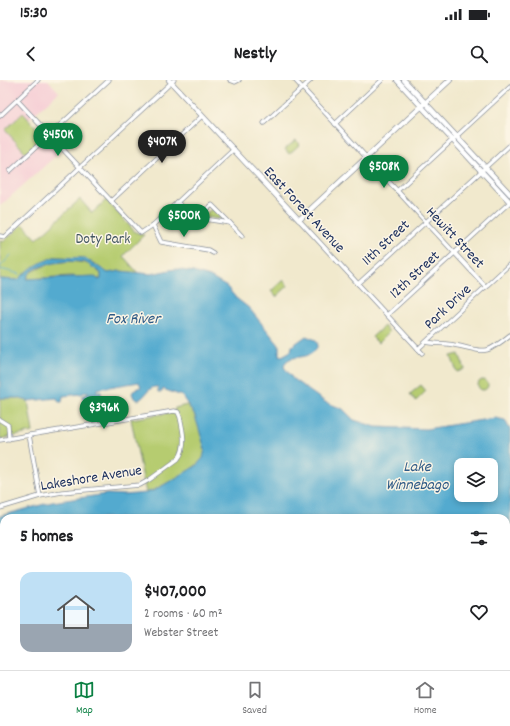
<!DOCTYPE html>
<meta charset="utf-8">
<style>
body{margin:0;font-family:Dekko,sans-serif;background:#f2f2f2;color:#202124;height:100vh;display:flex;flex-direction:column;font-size:15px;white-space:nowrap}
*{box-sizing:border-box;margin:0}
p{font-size:13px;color:#757577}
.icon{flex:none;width:22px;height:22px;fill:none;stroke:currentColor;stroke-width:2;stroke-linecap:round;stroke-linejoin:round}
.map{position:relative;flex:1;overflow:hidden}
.panel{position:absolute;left:0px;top:434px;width:510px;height:156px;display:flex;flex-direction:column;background:#fff;border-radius:12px 12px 0 0;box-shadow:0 2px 6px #0003}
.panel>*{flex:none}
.fabs{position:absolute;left:454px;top:378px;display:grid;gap:8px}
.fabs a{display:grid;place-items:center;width:44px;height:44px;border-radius:8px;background:#fff;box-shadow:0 2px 6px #0003;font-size:20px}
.price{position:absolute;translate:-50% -34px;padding:0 9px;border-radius:14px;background:#0b8043;color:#fff;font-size:13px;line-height:26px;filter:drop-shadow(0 1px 2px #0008)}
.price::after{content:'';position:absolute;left:50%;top:24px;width:12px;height:9px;margin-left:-6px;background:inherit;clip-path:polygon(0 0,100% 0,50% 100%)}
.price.on{background:#222;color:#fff}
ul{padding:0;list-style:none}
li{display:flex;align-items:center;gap:12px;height:100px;padding:0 20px}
li span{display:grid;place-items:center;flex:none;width:112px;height:80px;border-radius:12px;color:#555}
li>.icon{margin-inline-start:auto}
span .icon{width:48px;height:48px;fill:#fffc;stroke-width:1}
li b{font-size:17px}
h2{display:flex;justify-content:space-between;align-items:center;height:48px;padding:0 20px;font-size:17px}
.status{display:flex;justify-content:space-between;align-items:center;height:28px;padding:0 20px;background:#fff;direction:ltr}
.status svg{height:11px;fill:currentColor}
header{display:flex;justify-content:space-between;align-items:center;height:52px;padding:0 20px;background:#fff;font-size:18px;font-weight:800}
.tabs{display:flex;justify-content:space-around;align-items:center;height:56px;border-top:1px solid #e0e0e0;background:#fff;font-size:11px;color:#757577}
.tabs a{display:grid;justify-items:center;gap:2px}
.tabs .on{color:#0b8043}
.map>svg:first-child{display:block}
.built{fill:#f6cfd6}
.green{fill:#b6cc70;stroke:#687e67}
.water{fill:#52aacf;stroke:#366c96;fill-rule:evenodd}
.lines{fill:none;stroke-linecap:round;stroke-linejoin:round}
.stream{stroke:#52aacf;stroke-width:1}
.minor-casing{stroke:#868c96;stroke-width:5}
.tertiary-casing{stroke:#868c96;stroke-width:6}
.minor{stroke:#fff;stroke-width:3.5}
.tertiary{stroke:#fff;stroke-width:4.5}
.labels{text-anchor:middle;stroke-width:3;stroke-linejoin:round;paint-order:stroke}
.street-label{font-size:15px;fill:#1b2f5e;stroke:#fcf5e5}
.park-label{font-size:15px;fill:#425662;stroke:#fcf5e5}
.water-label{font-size:16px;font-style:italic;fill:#2e5a86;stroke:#fcf5e5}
</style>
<div class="status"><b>15:30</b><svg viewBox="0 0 49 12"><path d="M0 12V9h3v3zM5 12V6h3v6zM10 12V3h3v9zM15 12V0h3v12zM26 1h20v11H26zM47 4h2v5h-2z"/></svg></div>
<header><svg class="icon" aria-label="back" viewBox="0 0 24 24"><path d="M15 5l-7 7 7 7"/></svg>Nestly<svg class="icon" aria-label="search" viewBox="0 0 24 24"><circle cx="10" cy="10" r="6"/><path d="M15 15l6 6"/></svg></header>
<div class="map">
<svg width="510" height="590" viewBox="0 0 510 590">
<rect width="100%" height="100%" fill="#fcf5e5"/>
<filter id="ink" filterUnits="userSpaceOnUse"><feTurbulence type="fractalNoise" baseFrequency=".025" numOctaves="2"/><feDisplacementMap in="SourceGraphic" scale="8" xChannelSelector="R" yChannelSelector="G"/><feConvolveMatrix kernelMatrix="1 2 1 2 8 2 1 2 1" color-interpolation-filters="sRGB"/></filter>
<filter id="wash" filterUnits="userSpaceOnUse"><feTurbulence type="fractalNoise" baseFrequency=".012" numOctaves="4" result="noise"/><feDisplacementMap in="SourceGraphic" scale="16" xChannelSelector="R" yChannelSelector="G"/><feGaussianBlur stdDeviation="0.9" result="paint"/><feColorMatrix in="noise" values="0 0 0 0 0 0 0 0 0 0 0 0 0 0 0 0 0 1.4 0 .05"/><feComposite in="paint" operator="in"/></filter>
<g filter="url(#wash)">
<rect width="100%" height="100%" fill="#f1e9cd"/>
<polygon class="built" points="0,0 48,0 59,12 29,39 60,72 0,126"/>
<g class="green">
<polygon points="23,33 44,56 26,73 5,50"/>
<polygon points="296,60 300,64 289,74 285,69"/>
<polygon points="80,119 92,133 106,120 135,152 144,155 123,176 138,193 120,191 108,193 85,178 54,177 18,200 0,199 0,159 3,162 23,144 37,159"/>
<polygon points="213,128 221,137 220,139 205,137 205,134"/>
<polygon points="72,181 90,184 101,194 101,199 70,196 27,199 30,193 50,183"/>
<polygon points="283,200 288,206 276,217 271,211"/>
<polygon points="384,246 389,252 378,263 372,257"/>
<polygon points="459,274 465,289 457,292 451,276"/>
<circle cx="483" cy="305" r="5"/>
<polygon points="421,305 426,311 416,321 410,314"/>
<polygon points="0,318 17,318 28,321 33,352 0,359"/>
<path d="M187,325C194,332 198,342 200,352C202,360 206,369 204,377C200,387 157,409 146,413L131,339L174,332L175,328Z"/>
</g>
<path class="water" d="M54,177L85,178L108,193L120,191L151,194L175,189L193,192L210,197L227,207L236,218L249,228L279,265V275L282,276L291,271L292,266L306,256L316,260L318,265C310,285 287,270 284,287L293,299L325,322L343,329L354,340L376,347L426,349L495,338L505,340L510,350V590H0V436L52,422L107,414L125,415L146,413L155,410L196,386L203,378L205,369L195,336L182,316L163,309L162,312H158V307C148,305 147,317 138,320L134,318L132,313L135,309L141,307L139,302L97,309V312H101L102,319H83L82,316L88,314V311L81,314L63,316L62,322H59L57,318L28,321L17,318H0V199L18,200C30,188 37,184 54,177ZM68,181L85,182L101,193V199L99,200L94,196L27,199C30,185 55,183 68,181ZM461,385H491V415H461ZM4,438H506V586H4Z"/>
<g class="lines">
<g class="stream">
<polyline points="0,187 11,175"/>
<polyline points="0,189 20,194"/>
</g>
</g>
</g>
<g filter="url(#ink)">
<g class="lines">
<defs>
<g id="minor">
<polyline points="230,0 235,2 239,0"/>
<polyline points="295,0 486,207"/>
<polyline points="17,20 141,153 153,145 234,69"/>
<polyline points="0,36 38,0"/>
<polyline points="264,43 311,0"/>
<polyline points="335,44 382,0"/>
<polyline points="10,91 109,0"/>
<polyline points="397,111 510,7"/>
<polyline points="111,121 202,36"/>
<polyline points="177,122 192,137 230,143 242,156"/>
<polyline points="197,138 212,125 230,143"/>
<polyline points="299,140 422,273"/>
<polyline points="153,145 161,162 208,170 213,173"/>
<polyline points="0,156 5,157 174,0"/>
<polyline points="358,204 510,65"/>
<polyline points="387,235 510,122"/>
<path d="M426,262C435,264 445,263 454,265C485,271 483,277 510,255"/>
<polyline points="418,269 510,184"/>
<polyline points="0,340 8,345 9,359"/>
<polyline points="29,355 40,416"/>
<path d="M0,360L174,331L178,332L180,337C183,350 187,368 178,379L149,400L140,405L62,412L40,416L0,428"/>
</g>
<g id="tertiary">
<polyline points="169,0 299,140 450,0"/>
<polyline points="397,0 510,122"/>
<polyline points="404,0 510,114"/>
</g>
</defs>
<use href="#minor" class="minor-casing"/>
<use href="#tertiary" class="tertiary-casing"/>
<use href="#minor" class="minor"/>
<use href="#tertiary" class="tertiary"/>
</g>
</g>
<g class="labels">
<g class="street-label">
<text transform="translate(305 129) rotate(47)" y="5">East Forest Avenue</text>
<text transform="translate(456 157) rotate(47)" y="5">Hewitt Street</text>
<text transform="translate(385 162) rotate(-43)" y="5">11th Street</text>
<text transform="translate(414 194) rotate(-43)" y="5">12th Street</text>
<text transform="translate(447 226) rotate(-43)" y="5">Park Drive</text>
<text transform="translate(91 397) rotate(-9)" y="5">Lakeshore Avenue</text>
</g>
<g class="park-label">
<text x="103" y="163">Doty Park</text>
</g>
<g class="water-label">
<text x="133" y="243">Fox River</text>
<text x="417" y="391">Lake<tspan x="417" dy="18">Winnebago</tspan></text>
</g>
</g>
</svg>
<div class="fabs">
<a><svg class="icon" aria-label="layers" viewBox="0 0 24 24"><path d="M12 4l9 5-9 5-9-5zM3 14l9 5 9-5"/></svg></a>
</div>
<b class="price" style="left:58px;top:77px">$450K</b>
<b class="price on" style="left:162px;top:84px">$407K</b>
<b class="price" style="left:384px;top:109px">$508K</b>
<b class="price" style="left:184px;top:158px">$500K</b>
<b class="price" style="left:104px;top:350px">$396K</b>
<section class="panel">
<h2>5 homes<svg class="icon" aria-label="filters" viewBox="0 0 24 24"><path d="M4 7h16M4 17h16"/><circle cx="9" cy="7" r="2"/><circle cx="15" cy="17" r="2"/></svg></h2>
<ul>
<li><span style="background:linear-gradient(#bfe0f5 65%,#9aa5b1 0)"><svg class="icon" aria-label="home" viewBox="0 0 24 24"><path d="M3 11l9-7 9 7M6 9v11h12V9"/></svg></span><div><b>$407,000</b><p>2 rooms · 60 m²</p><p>Webster Street</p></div><svg class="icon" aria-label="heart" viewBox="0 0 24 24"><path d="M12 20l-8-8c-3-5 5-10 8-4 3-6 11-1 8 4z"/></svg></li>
</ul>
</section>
</div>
<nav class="tabs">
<a class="on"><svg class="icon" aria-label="map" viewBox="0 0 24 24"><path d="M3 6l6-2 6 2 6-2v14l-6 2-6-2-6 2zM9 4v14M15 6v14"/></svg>Map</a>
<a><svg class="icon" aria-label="saved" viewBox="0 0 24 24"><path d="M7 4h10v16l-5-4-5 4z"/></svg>Saved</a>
<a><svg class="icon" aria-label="home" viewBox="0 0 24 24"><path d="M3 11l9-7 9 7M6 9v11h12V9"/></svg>Home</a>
</nav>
